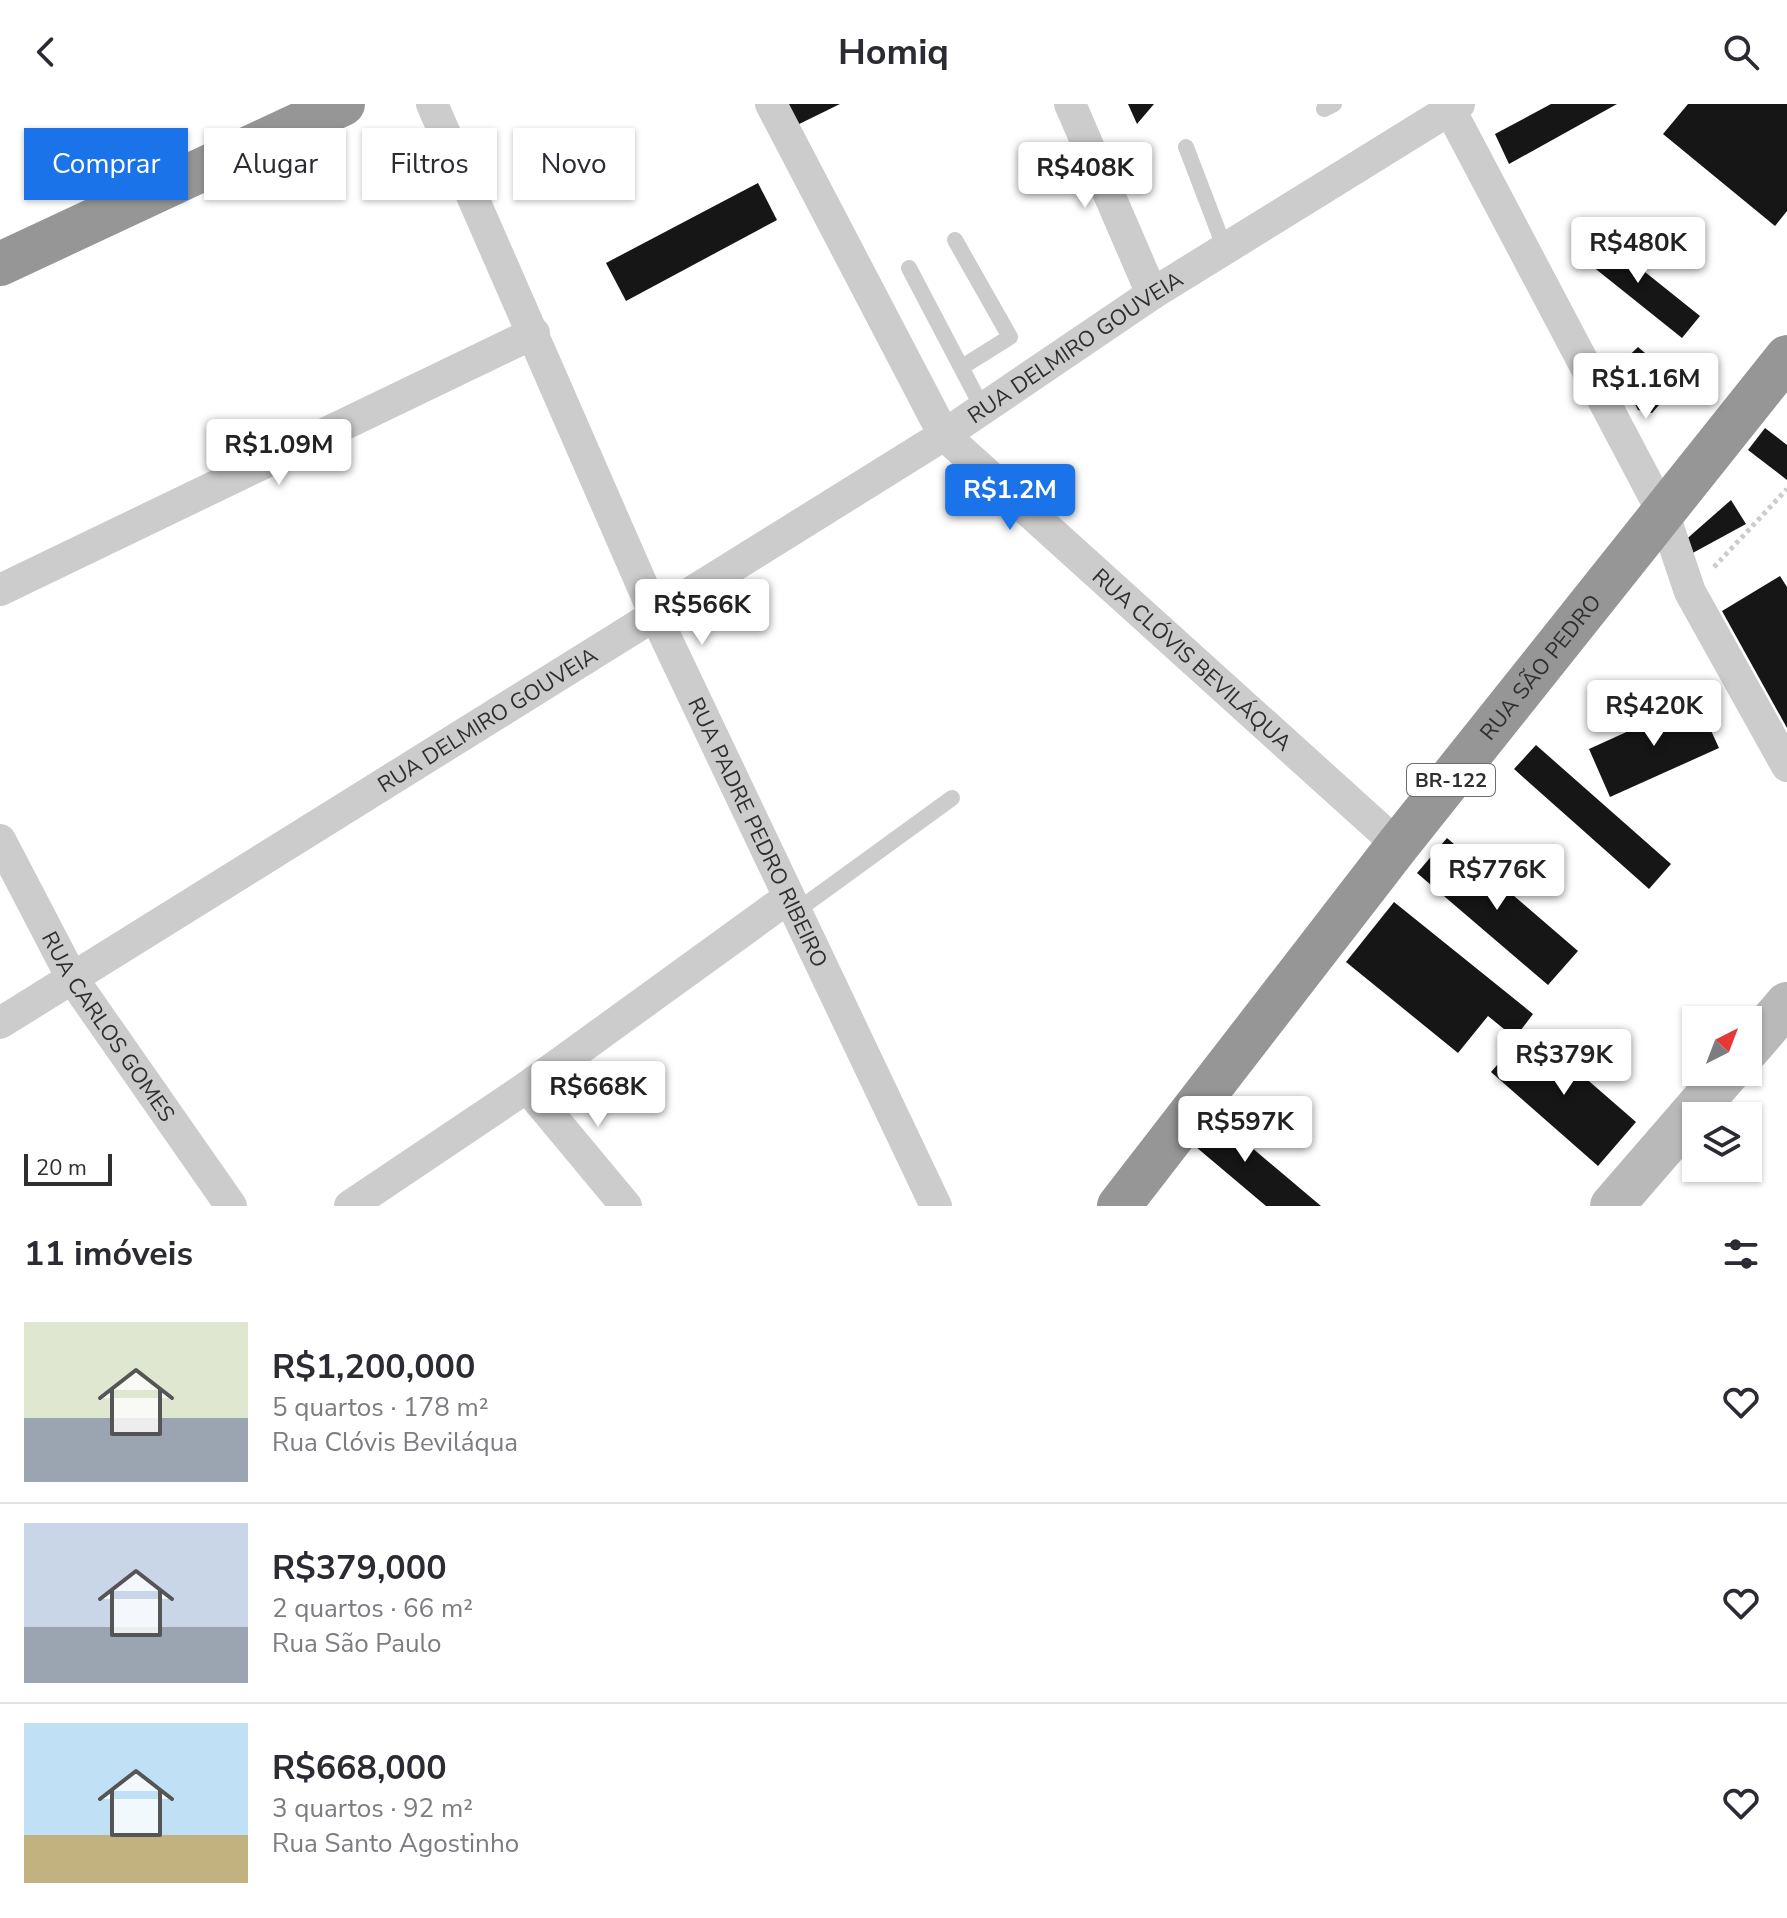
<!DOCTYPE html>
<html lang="pt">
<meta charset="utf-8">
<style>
body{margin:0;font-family:"Nunito Sans",sans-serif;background:#f2f2f3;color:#2b2b33;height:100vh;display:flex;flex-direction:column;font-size:30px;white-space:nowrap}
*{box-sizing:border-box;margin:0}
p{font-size:26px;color:#7c7c81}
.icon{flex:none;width:44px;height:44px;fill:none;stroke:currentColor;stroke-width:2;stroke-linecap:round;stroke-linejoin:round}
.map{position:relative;height:1102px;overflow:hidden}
.drawer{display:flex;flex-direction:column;background:#fff;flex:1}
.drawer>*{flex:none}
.hud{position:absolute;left:24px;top:24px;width:800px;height:72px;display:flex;gap:16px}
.needle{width:52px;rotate:42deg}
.tools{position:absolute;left:1682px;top:902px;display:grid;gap:16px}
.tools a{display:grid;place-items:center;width:80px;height:80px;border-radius:0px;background:#fff;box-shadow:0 2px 6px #0004;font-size:40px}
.scale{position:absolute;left:24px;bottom:20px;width:88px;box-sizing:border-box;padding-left:8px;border:4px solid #2f2f2f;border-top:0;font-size:22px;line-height:28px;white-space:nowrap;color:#2f2f2f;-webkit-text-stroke:6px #fff;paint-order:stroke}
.price{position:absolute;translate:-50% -68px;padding:0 18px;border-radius:8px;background:#fff;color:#222;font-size:26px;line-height:52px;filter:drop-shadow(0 2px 4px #0008)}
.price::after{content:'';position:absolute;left:50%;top:48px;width:24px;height:18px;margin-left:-12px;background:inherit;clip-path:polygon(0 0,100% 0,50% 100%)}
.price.active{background:#1a73e8;color:#fff}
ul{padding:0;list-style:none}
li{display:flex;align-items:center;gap:24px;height:200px;padding:0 24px}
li+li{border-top:2px solid #e1e1e2}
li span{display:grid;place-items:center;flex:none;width:224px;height:160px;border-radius:0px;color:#555}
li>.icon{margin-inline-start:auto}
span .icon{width:96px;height:96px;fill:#fffc;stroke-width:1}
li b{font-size:34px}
h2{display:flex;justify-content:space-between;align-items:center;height:96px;padding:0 24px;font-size:34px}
.chip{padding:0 28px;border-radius:0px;background:#fff;box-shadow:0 2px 6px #0004;font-size:28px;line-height:72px}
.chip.active{background:#1a73e8;color:#fff}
header{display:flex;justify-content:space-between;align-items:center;height:104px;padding:0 24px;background:#fff;font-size:36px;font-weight:700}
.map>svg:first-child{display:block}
.building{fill:#161616}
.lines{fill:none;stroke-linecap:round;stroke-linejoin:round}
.path{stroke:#ccc;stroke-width:5;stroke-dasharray:4 4;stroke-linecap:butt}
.lane{stroke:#ccc;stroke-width:16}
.street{stroke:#ccc;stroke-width:32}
.secondary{stroke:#b9b9b9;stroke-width:44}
.highway{stroke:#969696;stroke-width:44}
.labels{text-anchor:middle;stroke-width:8;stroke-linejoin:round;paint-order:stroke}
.shield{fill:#fff;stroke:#6d6d6d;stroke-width:2}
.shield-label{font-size:20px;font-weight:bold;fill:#2f2f2f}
.street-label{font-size:22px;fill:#2f2f2f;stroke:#fff}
</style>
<header><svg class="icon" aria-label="back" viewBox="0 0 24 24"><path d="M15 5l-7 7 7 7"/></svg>Homiq<svg class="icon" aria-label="search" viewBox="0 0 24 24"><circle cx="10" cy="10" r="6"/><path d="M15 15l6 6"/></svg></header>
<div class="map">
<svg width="1787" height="1102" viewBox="0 0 1787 1102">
<rect width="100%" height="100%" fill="#fff"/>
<g class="building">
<polygon points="777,0 840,0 789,25"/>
<polygon points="1128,0 1154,0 1137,20"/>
<polygon points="1551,0 1617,0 1509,60 1495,30"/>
<polygon points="1688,0 1787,0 1787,107 1775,122 1663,30"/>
<polygon points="758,79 777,116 626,197 606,159"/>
<polygon points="1595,128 1700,212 1682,234 1577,150"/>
<polygon points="1638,243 1679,278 1652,309 1638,306 1616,264"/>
<polygon points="1765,324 1787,341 1787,376 1748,346"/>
<polygon points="1731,396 1746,420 1689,451 1682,439"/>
<polygon points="1780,472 1787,483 1787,624 1722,507"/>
<polygon points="1697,596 1719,644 1610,693 1589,645"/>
<polygon points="1536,641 1671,760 1649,785 1514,665"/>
<polygon points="1447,734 1578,847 1548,881 1417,769"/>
<polygon points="1394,798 1533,910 1515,934 1488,912 1458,949 1346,858"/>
<polygon points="1529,925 1636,1018 1598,1062 1491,968"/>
<polygon points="1206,1005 1321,1102 1266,1102 1183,1032"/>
</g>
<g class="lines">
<polyline class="path" points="1714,463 1787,385"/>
<g class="lane">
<polyline points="1324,5 1334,0"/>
<polyline points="1186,43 1225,145"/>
<polyline points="955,136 1010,233 962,263"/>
<polyline points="909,164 983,305"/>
<polyline points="795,808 952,694"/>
</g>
<g class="street">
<path id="s1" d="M432,0L656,513L936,1102"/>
<path id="s2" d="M771,0L944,331L1398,741"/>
<polyline points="1070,0 1152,190"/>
<polyline points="1447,0 1664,411 1690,488 1787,662"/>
<polyline points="0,486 534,229"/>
<path id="s3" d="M0,736L72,874L231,1102"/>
<path id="s4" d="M0,919L944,331L1152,190L1459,0"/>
<polyline points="527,983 626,1102"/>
<polyline points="350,1102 527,983 788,794"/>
</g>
<g class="secondary">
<polyline points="1748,945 1787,900"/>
<polyline points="1612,1102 1728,968"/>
</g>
<g class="highway">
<polyline points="0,160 343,0"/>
<path id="s5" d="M1119,1102L1398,741L1787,253"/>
</g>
</g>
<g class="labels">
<rect class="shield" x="1407" y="660" width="88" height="32" rx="6"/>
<g class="shield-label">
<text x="1451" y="683">BR-122</text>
</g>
<g class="street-label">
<text dy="8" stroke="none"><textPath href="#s4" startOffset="1270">RUA DELMIRO GOUVEIA</textPath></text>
<text dy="8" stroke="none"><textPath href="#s2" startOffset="708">RUA CLÓVIS BEVILÁQUA</textPath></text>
<text dy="8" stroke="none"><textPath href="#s5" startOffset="684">RUA SÃO PEDRO</textPath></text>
<text dy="8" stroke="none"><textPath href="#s4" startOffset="574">RUA DELMIRO GOUVEIA</textPath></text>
<text dy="8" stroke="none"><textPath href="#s1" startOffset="798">RUA PADRE PEDRO RIBEIRO</textPath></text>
<text dy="8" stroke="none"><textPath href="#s3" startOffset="216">RUA CARLOS GOMES</textPath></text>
</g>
</g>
</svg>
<div class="tools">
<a><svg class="needle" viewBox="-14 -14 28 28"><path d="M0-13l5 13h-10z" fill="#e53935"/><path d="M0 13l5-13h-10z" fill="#7c7c81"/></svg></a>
<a><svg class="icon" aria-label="layers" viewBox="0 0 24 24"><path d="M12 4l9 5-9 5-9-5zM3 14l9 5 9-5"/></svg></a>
</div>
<div class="scale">20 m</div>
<b class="price" style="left:1085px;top:106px">R$408K</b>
<b class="price" style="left:1638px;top:181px">R$480K</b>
<b class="price" style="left:1646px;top:317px">R$1.16M</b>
<b class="price" style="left:279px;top:383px">R$1.09M</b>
<b class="price active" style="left:1010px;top:428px">R$1.2M</b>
<b class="price" style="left:702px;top:543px">R$566K</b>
<b class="price" style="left:1654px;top:644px">R$420K</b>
<b class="price" style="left:1497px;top:808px">R$776K</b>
<b class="price" style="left:1564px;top:993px">R$379K</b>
<b class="price" style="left:598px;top:1025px">R$668K</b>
<b class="price" style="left:1245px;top:1060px">R$597K</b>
<div class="hud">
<a class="chip active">Comprar</a>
<a class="chip">Alugar</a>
<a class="chip">Filtros</a>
<a class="chip">Novo</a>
</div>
</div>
<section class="drawer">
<h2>11 imóveis<svg class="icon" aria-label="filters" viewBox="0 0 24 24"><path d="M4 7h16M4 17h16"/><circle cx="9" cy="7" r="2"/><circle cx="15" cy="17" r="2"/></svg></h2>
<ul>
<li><span style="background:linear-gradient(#dfe7d0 60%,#9aa5b1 0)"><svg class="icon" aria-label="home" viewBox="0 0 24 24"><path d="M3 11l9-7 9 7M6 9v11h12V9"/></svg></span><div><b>R$1,200,000</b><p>5 quartos · 178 m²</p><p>Rua Clóvis Beviláqua</p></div><svg class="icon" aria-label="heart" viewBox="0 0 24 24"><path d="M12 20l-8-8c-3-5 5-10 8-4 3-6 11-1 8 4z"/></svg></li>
<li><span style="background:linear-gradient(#c9d6e8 65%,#9aa5b1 0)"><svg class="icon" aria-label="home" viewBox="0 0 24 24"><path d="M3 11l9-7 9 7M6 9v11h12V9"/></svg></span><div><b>R$379,000</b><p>2 quartos · 66 m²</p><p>Rua São Paulo</p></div><svg class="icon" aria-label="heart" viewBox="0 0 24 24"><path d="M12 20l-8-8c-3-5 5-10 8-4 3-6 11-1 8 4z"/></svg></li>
<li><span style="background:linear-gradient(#bfe0f5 70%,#c2b280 0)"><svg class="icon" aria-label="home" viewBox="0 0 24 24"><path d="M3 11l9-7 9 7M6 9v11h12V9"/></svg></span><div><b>R$668,000</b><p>3 quartos · 92 m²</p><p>Rua Santo Agostinho</p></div><svg class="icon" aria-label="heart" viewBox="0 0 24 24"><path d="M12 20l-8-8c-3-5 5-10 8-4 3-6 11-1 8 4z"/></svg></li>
</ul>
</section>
